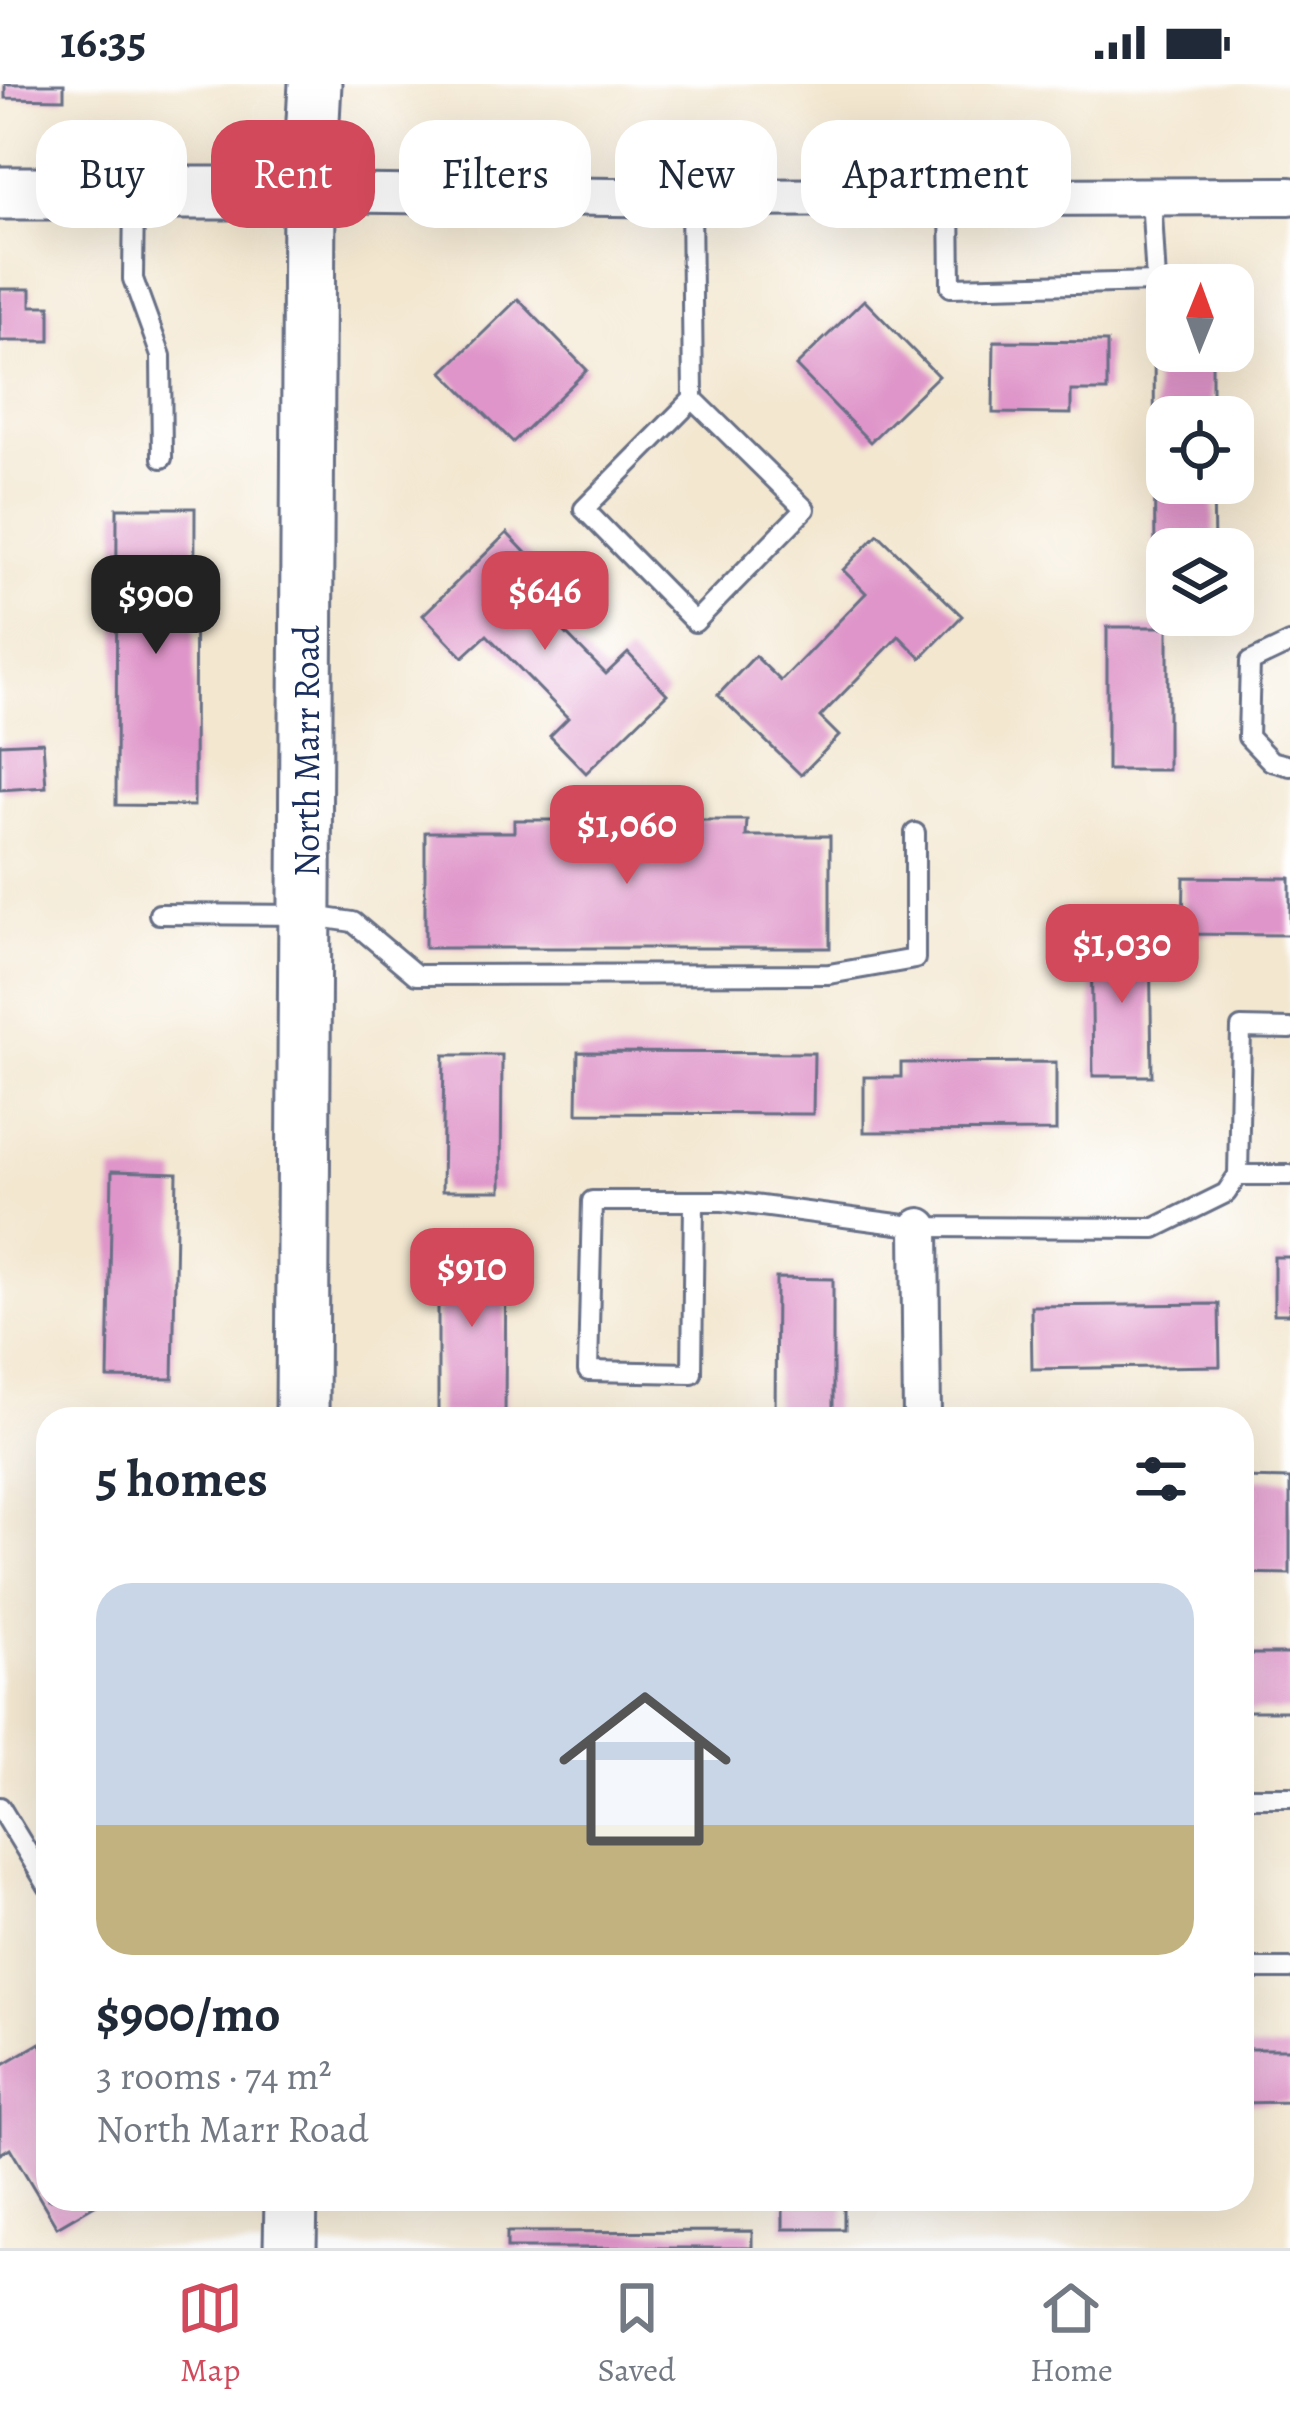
<!DOCTYPE html>
<meta charset="utf-8">
<style>
body{margin:0;font-family:Alegreya,serif;background:#f2f2f3;color:#1f2937;height:100vh;display:flex;flex-direction:column;font-size:45px;white-space:nowrap}
*{box-sizing:border-box;margin:0}
p{font-size:39px;color:#747a83}
.icon{flex:none;width:66px;height:66px;fill:none;stroke:currentColor;stroke-width:2;stroke-linecap:round;stroke-linejoin:round}
.map{position:relative;flex:1;overflow:hidden}
.side{position:absolute;left:36px;top:1323px;width:1218px;height:804px;display:flex;flex-direction:column;background:#fff;border-radius:36px;box-shadow:0 12px 48px #0002}
.side>*{flex:none}
.banner{position:absolute;left:36px;top:36px;width:1218px;height:108px;display:flex;gap:24px}
.needle{width:78px;rotate:1deg}
.fabs{position:absolute;left:1146px;top:180px;display:grid;gap:24px}
.fabs a{display:grid;place-items:center;width:108px;height:108px;border-radius:24px;background:#fff;box-shadow:0 12px 48px #0002;font-size:60px}
.price{position:absolute;translate:-50% -102px;padding:0 27px;border-radius:24px;background:#d1495b;color:#fff;font-size:39px;line-height:78px;filter:drop-shadow(0 3px 6px #0008)}
.price::after{content:'';position:absolute;left:50%;top:72px;width:36px;height:27px;margin-left:-18px;background:inherit;clip-path:polygon(0 0,100% 0,50% 100%)}
.price.on{background:#222;color:#fff}
ul{padding:0;list-style:none}
li{display:grid;align-content:center;gap:24px;height:636px;padding:0 60px}
li+li{border-top:3px solid #e0e1e3}
li span{display:grid;place-items:center;height:372px;border-radius:36px;color:#555}
li>.icon{margin-inline-start:auto}
span .icon{width:216px;height:216px;fill:#fffc;stroke-width:1}
li b{font-size:51px}
h2{display:flex;justify-content:space-between;align-items:center;height:144px;padding:0 60px;font-size:51px}
.pill{padding:0 42px;border-radius:36px;background:#fff;box-shadow:0 12px 48px #0002;font-size:42px;line-height:108px}
.pill.on{background:#d1495b;color:#fff}
.status{display:flex;justify-content:space-between;align-items:center;height:84px;padding:0 60px;background:#fff;direction:ltr}
.status svg{height:33px;fill:currentColor}
.dock{display:flex;justify-content:space-around;align-items:center;height:168px;border-top:3px solid #e0e1e3;background:#fff;font-size:33px;color:#747a83}
.dock a{display:grid;justify-items:center;gap:6px}
.dock .on{color:#d1495b}
.map>svg:first-child{display:block}
.building{fill:#df95c9}
.lines{fill:none;stroke-linecap:round;stroke-linejoin:round}
.lane-casing{stroke:#676f86;stroke-width:24}
.street-casing{stroke:#676f86;stroke-width:42}
.secondary-casing{stroke:#676f86;stroke-width:57}
.lane{stroke:#fff;stroke-width:18}
.street{stroke:#fff;stroke-width:36}
.secondary{stroke:#fff;stroke-width:51}
.labels{text-anchor:middle;stroke-width:10;stroke-linejoin:round;paint-order:stroke}
.street-label{font-size:36px;fill:#1b2f5e;stroke:#fff}
</style>
<div class="status"><b>16:35</b><svg viewBox="0 0 49 12"><path d="M0 12V9h3v3zM5 12V6h3v6zM10 12V3h3v9zM15 12V0h3v12zM26 1h20v11H26zM47 4h2v5h-2z"/></svg></div>
<div class="map">
<svg width="1290" height="2164" viewBox="0 0 1290 2164">
<rect width="100%" height="100%" fill="#fff"/>
<filter id="ink" filterUnits="userSpaceOnUse"><feTurbulence type="fractalNoise" baseFrequency=".00833" numOctaves="2"/><feDisplacementMap in="SourceGraphic" scale="24" xChannelSelector="R" yChannelSelector="G"/><feConvolveMatrix kernelMatrix="1 2 1 2 8 2 1 2 1" color-interpolation-filters="sRGB"/></filter>
<filter id="wash" filterUnits="userSpaceOnUse"><feTurbulence type="fractalNoise" baseFrequency=".004" numOctaves="4" result="noise"/><feDisplacementMap in="SourceGraphic" scale="48" xChannelSelector="R" yChannelSelector="G"/><feGaussianBlur stdDeviation="2.7" result="paint"/><feColorMatrix in="noise" values="0 0 0 0 0 0 0 0 0 0 0 0 0 0 0 0 0 1.4 0 .05"/><feComposite in="paint" operator="in"/></filter>
<g filter="url(#wash)">
<rect width="100%" height="100%" fill="#f3e7d0"/>
<g id="blocks">
<g class="building">
<polygon points="5,0 64,0 64,15 5,14"/>
<polygon points="0,205 31,205 31,222 50,222 50,257 0,257"/>
<polygon points="518,215 587,286 513,358 443,288"/>
<polygon points="864,216 938,292 870,358 796,282"/>
<polygon points="1154,247 1167,247 1167,267 1212,267 1212,333 1167,333 1167,399 1213,399 1214,465 1167,465 1167,494 1155,494"/>
<polygon points="994,257 1107,258 1107,307 1071,307 1071,330 993,329"/>
<polygon points="117,424 195,424 194,722 116,721"/>
<polygon points="507,449 547,491 527,510 606,590 628,569 667,610 586,689 550,652 568,634 487,551 463,573 423,531"/>
<polygon points="878,450 962,532 921,574 899,552 820,633 839,652 801,691 718,611 755,572 781,597 866,509 843,486"/>
<rect x="1107" y="543" width="61" height="143"/>
<polygon points="43,658 46,703 0,706 0,660"/>
<polygon points="514,736 747,736 746,752 830,752 830,864 425,864 425,748 514,748"/>
<polygon points="1184,793 1290,794 1290,851 1183,850"/>
<polygon points="1150,852 1152,992 1093,992 1091,853"/>
<polygon points="578,968 814,969 813,1030 577,1029"/>
<polygon points="444,971 502,971 501,1107 442,1107"/>
<polygon points="1056,978 1056,1047 864,1048 864,993 901,993 901,979"/>
<polygon points="112,1087 177,1089 173,1295 108,1294"/>
<polygon points="438,1161 506,1161 505,1331 438,1331"/>
<rect x="1274" y="1173" width="16" height="57"/>
<polygon points="776,1194 833,1195 833,1335 775,1335"/>
<polygon points="1219,1220 1220,1282 1032,1285 1031,1222"/>
<polygon points="1242,1394 1290,1395 1290,1490 1242,1489"/>
<rect x="1242" y="1570" width="48" height="57"/>
<polygon points="40,1959 48,1972 48,2115 105,2115 57,2143 10,2064 0,2070 0,1982"/>
<polygon points="1242,1965 1290,1965 1290,2018 1242,2019"/>
<rect x="783" y="2115" width="61" height="30"/>
<polygon points="752,2147 752,2164 507,2164 507,2148"/>
</g>
</g>
</g>
<g filter="url(#ink)">
<use href="#blocks" fill-opacity="0" stroke="#676f86" stroke-width="3"/>
<g class="lines">
<defs>
<g id="lane">
<polyline points="134,113 133,195 161,272 162,374"/>
<polyline points="950,113 951,203 1156,198 1151,112"/>
<polyline points="691,114 693,315 584,425 695,538 805,425 693,315"/>
<polyline points="1290,559 1250,578 1248,653 1271,677 1290,682"/>
<polyline points="159,830 305,831 353,838 416,891 829,890 915,875 915,749"/>
<polyline points="1238,1091 1290,1091"/>
<polyline points="694,1117 692,1289 588,1287 592,1117 723,1117 920,1143 1155,1144 1226,1109 1238,1091 1241,944 1290,945"/>
<polyline points="1242,1713 1290,1713"/>
<polyline points="0,1723 48,1802"/>
<polyline points="1242,1885 1290,1885"/>
</g>
<g id="street">
<polyline points="309,109 691,114 1290,112"/>
<polyline points="920,1143 922,1335"/>
</g>
<g id="secondary">
<polyline points="0,109 309,109"/>
<polyline points="302,1335 309,109 315,0"/>
<polyline points="290,2164 291,2115"/>
</g>
</defs>
<use href="#lane" class="lane-casing"/>
<use href="#street" class="street-casing"/>
<use href="#secondary" class="secondary-casing"/>
<use href="#lane" class="lane"/>
<use href="#street" class="street"/>
<use href="#secondary" class="secondary"/>
</g>
</g>
<g class="labels">
<g class="street-label">
<text transform="translate(306 667) rotate(-90)" y="13">North Marr Road</text>
</g>
</g>
</svg>
<div class="fabs">
<a><svg class="needle" viewBox="-14 -14 28 28"><path d="M0-13l5 13h-10z" fill="#e53935"/><path d="M0 13l5-13h-10z" fill="#747a83"/></svg></a>
<a><svg class="icon" aria-label="locate" viewBox="0 0 24 24"><circle cx="12" cy="12" r="6"/><path d="M12 2v4M12 18v4M2 12h4M18 12h4"/></svg></a>
<a><svg class="icon" aria-label="layers" viewBox="0 0 24 24"><path d="M12 4l9 5-9 5-9-5zM3 14l9 5 9-5"/></svg></a>
</div>
<b class="price" style="left:545px;top:569px">$646</b>
<b class="price on" style="left:156px;top:573px">$900</b>
<b class="price" style="left:627px;top:803px">$1,060</b>
<b class="price" style="left:1122px;top:922px">$1,030</b>
<b class="price" style="left:472px;top:1246px">$910</b>
<div class="banner">
<a class="pill">Buy</a>
<a class="pill on">Rent</a>
<a class="pill">Filters</a>
<a class="pill">New</a>
<a class="pill">Apartment</a>
</div>
<section class="side">
<h2>5 homes<svg class="icon" aria-label="filters" viewBox="0 0 24 24"><path d="M4 7h16M4 17h16"/><circle cx="9" cy="7" r="2"/><circle cx="15" cy="17" r="2"/></svg></h2>
<ul>
<li><span style="background:linear-gradient(#c9d6e8 65%,#c2b280 0)"><svg class="icon" aria-label="home" viewBox="0 0 24 24"><path d="M3 11l9-7 9 7M6 9v11h12V9"/></svg></span><div><b>$900/mo</b><p>3 rooms · 74 m²</p><p>North Marr Road</p></div></li>
</ul>
</section>
</div>
<nav class="dock">
<a class="on"><svg class="icon" aria-label="map" viewBox="0 0 24 24"><path d="M3 6l6-2 6 2 6-2v14l-6 2-6-2-6 2zM9 4v14M15 6v14"/></svg>Map</a>
<a><svg class="icon" aria-label="saved" viewBox="0 0 24 24"><path d="M7 4h10v16l-5-4-5 4z"/></svg>Saved</a>
<a><svg class="icon" aria-label="home" viewBox="0 0 24 24"><path d="M3 11l9-7 9 7M6 9v11h12V9"/></svg>Home</a>
</nav>
